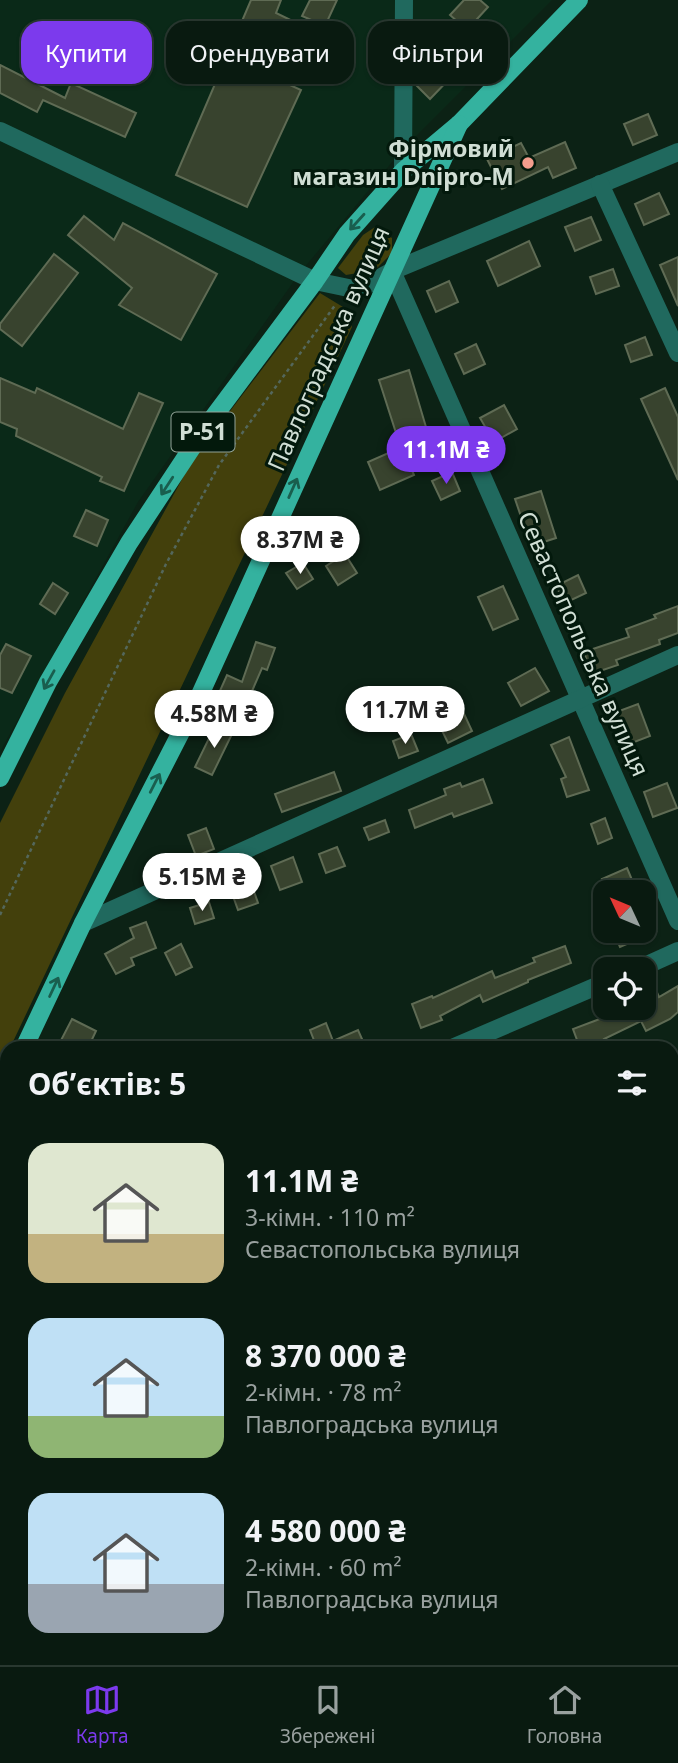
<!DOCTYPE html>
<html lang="uk">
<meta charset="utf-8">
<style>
body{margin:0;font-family:"Noto Sans",sans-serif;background:#17271e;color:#f1f3f6;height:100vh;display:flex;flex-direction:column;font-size:26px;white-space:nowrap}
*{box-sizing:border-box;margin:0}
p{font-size:23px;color:#99a19f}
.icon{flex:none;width:38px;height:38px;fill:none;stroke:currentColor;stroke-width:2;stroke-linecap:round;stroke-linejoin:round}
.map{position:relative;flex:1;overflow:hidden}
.panel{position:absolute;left:0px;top:1041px;width:679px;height:625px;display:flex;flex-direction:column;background:#091a10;border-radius:21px 21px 0 0;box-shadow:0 2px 5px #0004,0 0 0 2px #293830}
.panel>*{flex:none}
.banner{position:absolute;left:21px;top:21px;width:637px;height:63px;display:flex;gap:14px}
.needle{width:46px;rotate:314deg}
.fabs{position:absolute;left:593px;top:880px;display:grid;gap:14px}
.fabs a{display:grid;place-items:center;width:63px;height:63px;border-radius:14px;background:#091a10;box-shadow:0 2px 5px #0004,0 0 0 2px #293830;font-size:35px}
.price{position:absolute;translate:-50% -60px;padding:0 16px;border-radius:24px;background:#fff;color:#222;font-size:23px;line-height:46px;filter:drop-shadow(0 2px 4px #0008)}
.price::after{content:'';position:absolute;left:50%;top:42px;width:21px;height:16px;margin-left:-10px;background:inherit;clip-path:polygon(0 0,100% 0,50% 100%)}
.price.active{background:#7c3aed;color:#fff}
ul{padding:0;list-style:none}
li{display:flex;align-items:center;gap:21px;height:175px;padding:0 28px}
li span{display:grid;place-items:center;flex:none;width:196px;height:140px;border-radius:21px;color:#555}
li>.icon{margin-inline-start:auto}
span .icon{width:84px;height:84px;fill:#fffc;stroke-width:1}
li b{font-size:30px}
h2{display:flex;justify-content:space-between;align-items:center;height:84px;padding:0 28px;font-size:30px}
.chip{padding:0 24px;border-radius:21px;background:#091a10;box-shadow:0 2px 5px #0004,0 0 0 2px #293830;font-size:24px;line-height:63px}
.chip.active{background:#7c3aed;color:#fff}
.tabs{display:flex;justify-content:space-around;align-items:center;height:98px;border-top:2px solid #293830;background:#091a10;font-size:19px;color:#99a19f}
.tabs a{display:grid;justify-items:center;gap:4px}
.tabs .active{color:#7c3aed}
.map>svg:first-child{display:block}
.built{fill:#0a2918}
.green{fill:#43400c}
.building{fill:#38432e;stroke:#5f6b54;stroke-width:2}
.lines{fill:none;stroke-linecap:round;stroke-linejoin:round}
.path{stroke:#54675c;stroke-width:2.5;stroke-dasharray:3.5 3.5;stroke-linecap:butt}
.minor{stroke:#20695e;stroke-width:18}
.major{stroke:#34b29f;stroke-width:18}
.oneway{stroke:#195e4e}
.poi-dot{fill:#f49d8d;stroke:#03190c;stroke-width:2.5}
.labels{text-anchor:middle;stroke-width:6;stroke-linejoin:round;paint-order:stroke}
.shield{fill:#03190c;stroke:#92a398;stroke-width:2}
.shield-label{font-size:23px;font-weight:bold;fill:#d0ded4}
.poi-label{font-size:24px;font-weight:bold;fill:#d0ded4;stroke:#03190c;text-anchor:end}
.street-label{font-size:24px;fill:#d0ded4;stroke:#03190c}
</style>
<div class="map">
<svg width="678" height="1665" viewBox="0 0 678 1665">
<rect width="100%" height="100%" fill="#0c2215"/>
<polygon class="built" points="0,0 552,0 403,149 299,274 138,502 0,752"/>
<g class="green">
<polygon points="375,227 392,238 392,253 375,270 346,275 338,268 363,235"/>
<polygon points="320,293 343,307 352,327 10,1048 7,1048 7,1054 0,1069 0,823 65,693 192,461"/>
<polygon points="678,1599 678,1665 431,1665 440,1659 672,1659 672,1600"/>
</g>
<g class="building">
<polygon points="251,0 281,0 276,13 305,27 281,81 301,90 247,207 176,175"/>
<polygon points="310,0 337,0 325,26 302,16"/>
<polygon points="464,0 480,0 488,7 467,30 450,15"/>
<polygon points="440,59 455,73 430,99 415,84"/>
<polygon points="0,65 65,98 71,83 136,113 125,137 43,100 37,112 0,93"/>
<polygon points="648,114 657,135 633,145 624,124"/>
<polygon points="565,142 576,168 553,178 548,167 502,189 487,159 521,143 529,158"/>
<polygon points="659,193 669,214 644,225 635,204"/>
<polygon points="84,216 114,240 123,223 217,274 181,340 119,305 132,288 68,235"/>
<polygon points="591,217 601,240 575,251 565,227"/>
<polygon points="529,241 540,266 498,286 487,261"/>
<polygon points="54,254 78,273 22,346 0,329 0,324"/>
<polygon points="678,257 678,306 660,265"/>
<polygon points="613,269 619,286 596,294 590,277"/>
<polygon points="449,281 458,302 436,312 427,291"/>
<polygon points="645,337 652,355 631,362 625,345"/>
<polygon points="476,344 485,364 464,374 455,354"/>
<polygon points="409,370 426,427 397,436 379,380"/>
<polygon points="0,378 35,393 37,388 123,429 139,393 163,403 124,491 100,481 102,477 16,436 17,429 0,422"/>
<polygon points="665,388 678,417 678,480 641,399"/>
<polygon points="504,405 517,429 494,442 480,418"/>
<polygon points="402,447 414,475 380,490 368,462"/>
<polygon points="452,472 460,491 441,500 432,481"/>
<polygon points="541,491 556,538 531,546 515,499"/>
<polygon points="86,510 108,520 97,546 74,536"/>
<polygon points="345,554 357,573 338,585 326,566"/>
<polygon points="303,563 313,579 297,589 286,573"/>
<polygon points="578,575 586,593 565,603 556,586"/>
<polygon points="53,583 68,593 55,614 40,604"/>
<polygon points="503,586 518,619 493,630 478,597"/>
<polygon points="678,606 678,633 659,640 660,644 616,660 618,665 591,674 584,652 629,637 626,629 656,618 654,615"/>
<polygon points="256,642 275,648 267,670 262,668 246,705 219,693 227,675 242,682"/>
<polygon points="6,644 31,656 12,693 0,688 0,655"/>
<polygon points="535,668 549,691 521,706 508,683"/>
<polygon points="459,703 472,731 448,743 434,714"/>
<polygon points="638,704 650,736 624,746 611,714"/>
<polygon points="215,726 232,734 212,775 195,767"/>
<polygon points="411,734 418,751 399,758 393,741"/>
<polygon points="569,737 589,790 567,797 561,779 566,777 551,745"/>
<polygon points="334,772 341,791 282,812 275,794"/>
<polygon points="483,779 492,803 454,817 452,813 415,828 409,810 446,795 444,789 460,783 462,787"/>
<polygon points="667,783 677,808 653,817 644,792"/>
<polygon points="605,818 612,838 598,844 591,824"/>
<polygon points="385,820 389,832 369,840 364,828"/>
<polygon points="206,828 214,849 196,856 188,835"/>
<polygon points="337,847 345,866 326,873 319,854"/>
<polygon points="293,857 302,882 280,890 271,866"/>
<polygon points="627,868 637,892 608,892 602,879"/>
<polygon points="249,877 258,903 238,910 229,885"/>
<polygon points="209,902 214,918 195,924 190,908"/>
<polygon points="146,922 156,948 131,958 134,965 116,974 105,954 134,938 130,928"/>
<polygon points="613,931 657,931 620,947"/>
<polygon points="181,944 192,967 176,975 165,953"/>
<polygon points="565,946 571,963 528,980 528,982 483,1002 480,995 440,1016 442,1020 421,1028 412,1004 432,996 433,998 492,971 495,978 535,962 533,958"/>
<polygon points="678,986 678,1012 670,1019 646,1031 641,1021 604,1039 607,1045 599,1048 580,1048 573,1029 605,1017 619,1008 644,1008 644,994 655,988 659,997"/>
<polygon points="72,1019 96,1031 88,1048 57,1048"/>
<polygon points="326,1023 333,1041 358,1030 366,1048 317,1048 310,1030"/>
</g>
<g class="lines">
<polyline class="path" points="0,915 166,564 219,465 336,304"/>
<g class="minor">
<polyline points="0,131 315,281 358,290 392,271 678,152"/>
<polyline points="403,171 404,0"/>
<polyline points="600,184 678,353"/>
<polyline points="392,271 678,921"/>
<polyline points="83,923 678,655"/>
<polyline points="636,970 678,951"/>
<polyline points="452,1048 606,982"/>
<polyline points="672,1224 678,1221"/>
<polyline points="0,1243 7,1239"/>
<polyline points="0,1518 7,1515"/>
<polyline points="141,1659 143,1665"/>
<polyline points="389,1659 391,1665"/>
</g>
<g class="major">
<polyline points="0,778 48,682 129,543 203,431 315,281 347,234 403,171 459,124 579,0"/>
<polyline points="24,1048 83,923 199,697 459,124"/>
<polyline points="0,1100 7,1085"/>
</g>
</g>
<defs><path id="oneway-shaft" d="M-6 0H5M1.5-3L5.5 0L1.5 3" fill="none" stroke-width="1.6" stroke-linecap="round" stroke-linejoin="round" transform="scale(1.75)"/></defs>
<g class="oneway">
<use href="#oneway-shaft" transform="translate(357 222) rotate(132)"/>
<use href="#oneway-shaft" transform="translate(167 486) rotate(123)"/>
<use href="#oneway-shaft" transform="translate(293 488) rotate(-66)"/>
<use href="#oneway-shaft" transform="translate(49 680) rotate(119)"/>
<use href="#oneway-shaft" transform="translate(155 783) rotate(-63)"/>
<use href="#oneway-shaft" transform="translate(54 987) rotate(-65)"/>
</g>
<circle class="poi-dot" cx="528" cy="163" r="7"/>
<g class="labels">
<rect class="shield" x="171.5" y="412.5" width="63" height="39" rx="5"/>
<g class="shield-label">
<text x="203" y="440">Р-51</text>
</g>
<g class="poi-label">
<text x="514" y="157">Фірмовий<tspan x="514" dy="28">магазин Dnipro-M</tspan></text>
</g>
<g class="street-label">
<text transform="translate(329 349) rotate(-66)" y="8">Павлоградська вулиця</text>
<text transform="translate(583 644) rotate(66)" y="8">Севастопольська вулиця</text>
</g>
</g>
</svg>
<div class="fabs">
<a><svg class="needle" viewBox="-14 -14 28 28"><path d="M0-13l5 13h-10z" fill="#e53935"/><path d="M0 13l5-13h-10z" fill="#99a19f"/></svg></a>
<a><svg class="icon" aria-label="locate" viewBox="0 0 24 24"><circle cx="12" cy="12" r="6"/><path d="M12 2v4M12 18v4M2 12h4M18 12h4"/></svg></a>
</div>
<b class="price active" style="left:446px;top:486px">11.1M ₴</b>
<b class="price" style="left:300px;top:576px">8.37M ₴</b>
<b class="price" style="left:405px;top:746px">11.7M ₴</b>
<b class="price" style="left:214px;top:750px">4.58M ₴</b>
<b class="price" style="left:202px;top:913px">5.15M ₴</b>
<div class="banner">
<a class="chip active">Купити</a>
<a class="chip">Орендувати</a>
<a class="chip">Фільтри</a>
</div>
<section class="panel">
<h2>Об’єктів: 5<svg class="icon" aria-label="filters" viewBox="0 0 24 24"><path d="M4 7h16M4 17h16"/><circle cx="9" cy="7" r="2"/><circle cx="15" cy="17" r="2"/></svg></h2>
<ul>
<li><span style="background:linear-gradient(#dfe7d0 65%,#c2b280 0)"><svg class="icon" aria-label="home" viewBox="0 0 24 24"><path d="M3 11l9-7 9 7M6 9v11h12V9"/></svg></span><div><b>11.1M ₴</b><p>3-кімн. · 110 m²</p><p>Севастопольська вулиця</p></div></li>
<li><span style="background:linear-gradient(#bfe0f5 70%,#8fb573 0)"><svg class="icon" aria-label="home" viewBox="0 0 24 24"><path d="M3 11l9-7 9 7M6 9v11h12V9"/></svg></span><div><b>8 370 000 ₴</b><p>2-кімн. · 78 m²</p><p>Павлоградська вулиця</p></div></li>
<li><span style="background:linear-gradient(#bfe0f5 65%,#9aa5b1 0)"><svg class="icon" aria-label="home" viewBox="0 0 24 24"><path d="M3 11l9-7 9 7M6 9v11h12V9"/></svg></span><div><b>4 580 000 ₴</b><p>2-кімн. · 60 m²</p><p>Павлоградська вулиця</p></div></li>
</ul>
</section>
</div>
<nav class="tabs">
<a class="active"><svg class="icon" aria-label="map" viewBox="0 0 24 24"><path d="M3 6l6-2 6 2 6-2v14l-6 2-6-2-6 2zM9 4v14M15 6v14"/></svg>Карта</a>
<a><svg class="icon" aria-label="saved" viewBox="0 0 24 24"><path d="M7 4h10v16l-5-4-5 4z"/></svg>Збережені</a>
<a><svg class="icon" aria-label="home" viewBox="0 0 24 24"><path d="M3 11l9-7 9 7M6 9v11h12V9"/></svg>Головна</a>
</nav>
